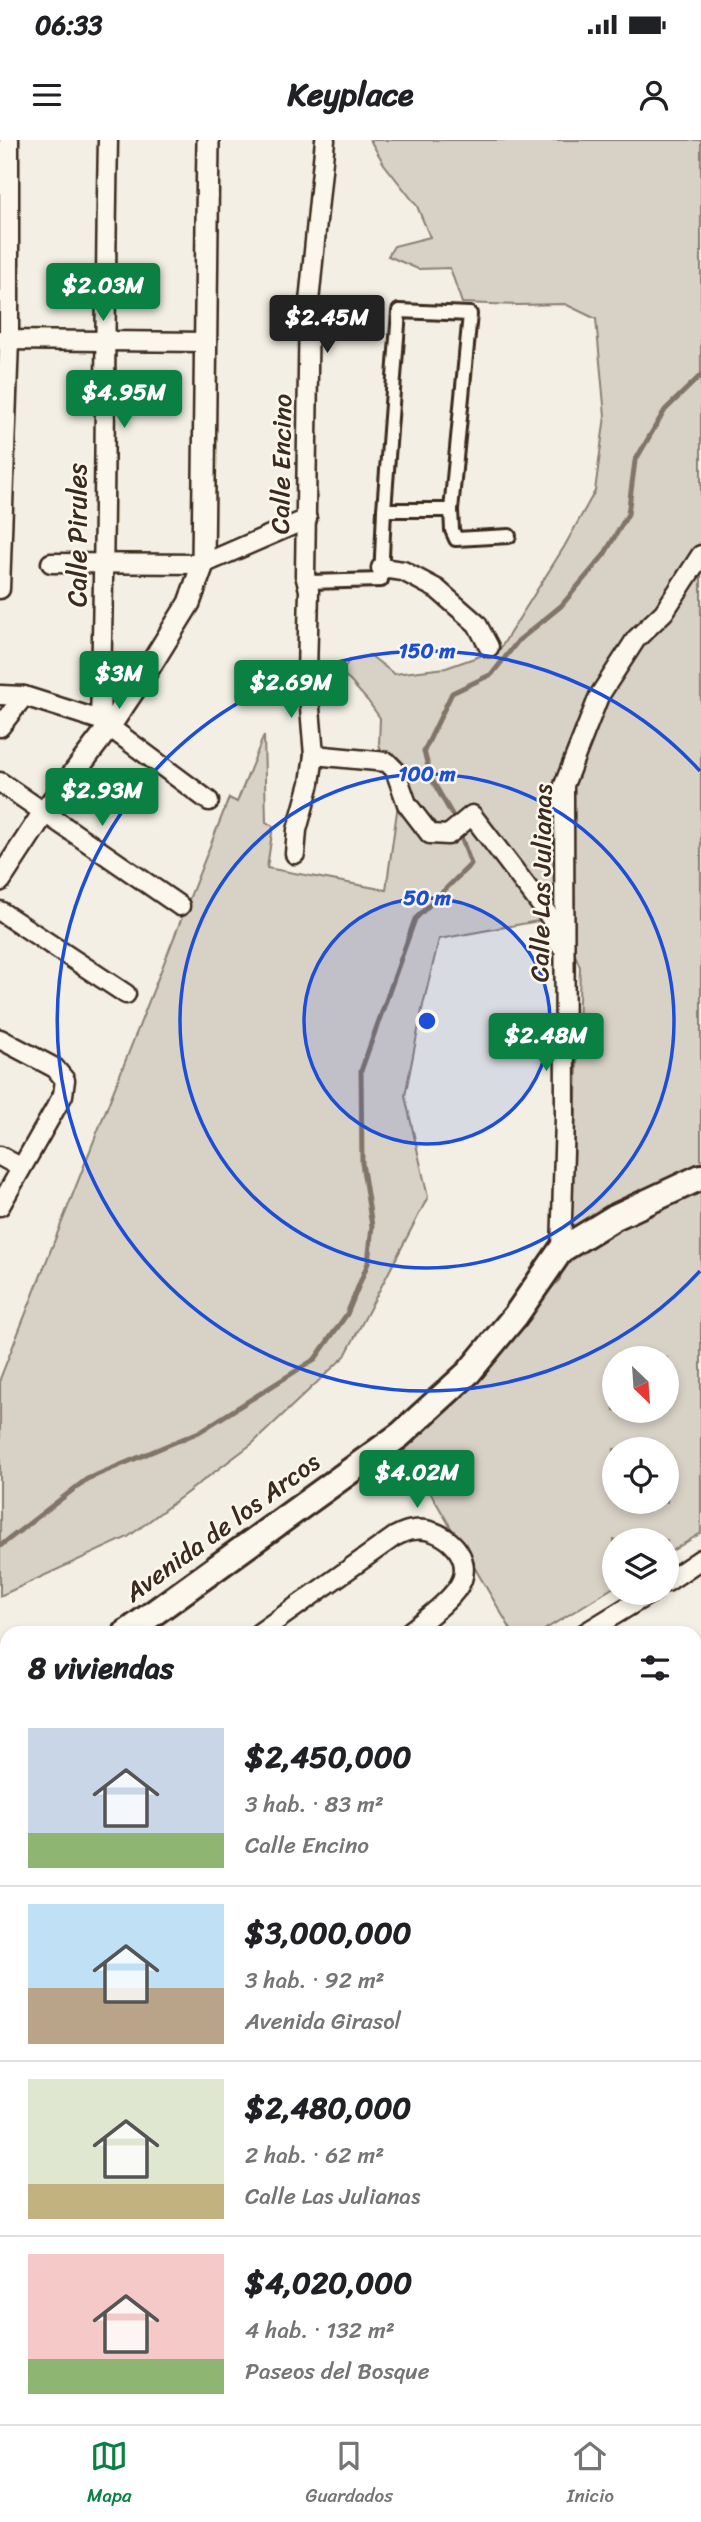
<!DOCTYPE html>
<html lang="es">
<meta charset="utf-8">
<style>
body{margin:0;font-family:Sriracha,sans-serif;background:#f6f6f6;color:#202124;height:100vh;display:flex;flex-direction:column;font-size:26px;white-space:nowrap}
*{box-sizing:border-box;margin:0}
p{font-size:23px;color:#757577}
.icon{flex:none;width:38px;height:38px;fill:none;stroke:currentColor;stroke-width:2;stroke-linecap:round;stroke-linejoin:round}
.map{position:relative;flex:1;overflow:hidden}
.sheet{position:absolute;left:0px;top:1486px;width:702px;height:800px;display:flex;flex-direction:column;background:#fff;border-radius:21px 21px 0 0;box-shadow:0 4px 10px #0003}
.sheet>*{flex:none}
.needle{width:46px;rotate:155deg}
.controls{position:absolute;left:602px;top:1206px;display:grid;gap:14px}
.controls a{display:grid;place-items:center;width:77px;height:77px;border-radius:50%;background:#fff;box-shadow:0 4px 10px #0003;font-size:35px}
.price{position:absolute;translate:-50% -60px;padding:0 16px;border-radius:7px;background:#0b8043;color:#fff;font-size:23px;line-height:46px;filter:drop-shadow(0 2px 4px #0008)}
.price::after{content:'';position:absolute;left:50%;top:42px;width:21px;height:16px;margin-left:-10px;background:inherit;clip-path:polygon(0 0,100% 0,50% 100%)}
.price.active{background:#222;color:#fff}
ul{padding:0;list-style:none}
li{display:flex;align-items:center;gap:21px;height:175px;padding:0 28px}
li+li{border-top:2px solid #e0e0e0}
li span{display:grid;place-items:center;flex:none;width:196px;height:140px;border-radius:0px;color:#555}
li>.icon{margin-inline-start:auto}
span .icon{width:84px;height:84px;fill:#fffc;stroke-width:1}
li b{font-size:30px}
h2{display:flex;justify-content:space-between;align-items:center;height:84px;padding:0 28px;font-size:30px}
.status{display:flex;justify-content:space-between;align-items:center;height:49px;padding:0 35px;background:#fff;direction:ltr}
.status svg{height:19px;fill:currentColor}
header{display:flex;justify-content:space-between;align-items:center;height:91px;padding:0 28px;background:#fff;font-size:32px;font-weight:700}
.tab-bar{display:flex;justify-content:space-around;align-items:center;height:98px;border-top:2px solid #e0e0e0;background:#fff;font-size:19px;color:#757577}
.tab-bar a{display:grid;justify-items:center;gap:4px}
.tab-bar .active{color:#0b8043}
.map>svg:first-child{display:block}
.green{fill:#d8d1c6;stroke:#8a7e72;stroke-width:2;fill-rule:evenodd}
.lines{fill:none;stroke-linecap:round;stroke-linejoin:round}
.stream{stroke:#817468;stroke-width:5}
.pedestrian-casing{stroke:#3b2a1e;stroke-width:18}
.minor-casing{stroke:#3b2a1e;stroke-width:23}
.tertiary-casing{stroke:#3b2a1e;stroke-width:26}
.secondary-casing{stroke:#3b2a1e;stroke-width:30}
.pedestrian{stroke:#fbf7ec;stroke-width:12}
.minor{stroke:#fbf7ec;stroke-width:18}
.tertiary{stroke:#fbf7ec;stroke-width:21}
.secondary{stroke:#fbf7ec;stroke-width:24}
.ring{fill:none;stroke:#1d4ed8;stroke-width:3.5}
.labels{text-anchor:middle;stroke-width:5;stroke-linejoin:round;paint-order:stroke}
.street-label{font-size:26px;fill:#3b2a1e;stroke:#fbf7ec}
.centre{fill:#1d4ed8;stroke:#fbf7ec;stroke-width:3.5}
.ring-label{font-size:21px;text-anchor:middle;font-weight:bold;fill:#1d4ed8;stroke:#fbf7ec;stroke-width:5;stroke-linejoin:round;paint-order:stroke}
</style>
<div class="status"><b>06:33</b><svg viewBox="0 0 49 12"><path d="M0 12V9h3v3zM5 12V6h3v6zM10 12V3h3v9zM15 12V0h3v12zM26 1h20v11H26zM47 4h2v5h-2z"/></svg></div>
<header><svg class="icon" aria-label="menu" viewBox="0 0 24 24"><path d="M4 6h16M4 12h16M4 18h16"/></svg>Keyplace<svg class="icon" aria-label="person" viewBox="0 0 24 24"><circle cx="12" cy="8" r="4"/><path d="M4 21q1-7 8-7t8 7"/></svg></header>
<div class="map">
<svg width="701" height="2284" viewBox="0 0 701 2284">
<rect width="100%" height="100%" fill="#f3efe4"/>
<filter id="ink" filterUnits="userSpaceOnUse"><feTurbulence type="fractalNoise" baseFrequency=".0143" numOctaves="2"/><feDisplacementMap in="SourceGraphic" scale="14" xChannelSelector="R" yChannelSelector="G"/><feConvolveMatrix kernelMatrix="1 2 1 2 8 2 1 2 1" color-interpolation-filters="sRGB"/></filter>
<g filter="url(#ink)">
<path class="green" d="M370,0H701V1393L667,1414V1400H614V1447L539,1493H513L404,1308L560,1139L574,1024L580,827L560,777L439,799L423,865L405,956L428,1057L345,1216L253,1303L128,1397L0,1456V1239L229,658L237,662L264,595L266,682L273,686L267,728L386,750L398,664L379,604L380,578L368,561L342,532L349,520L370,515L394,534L446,528L500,509L564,407L595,351L605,276L596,179L565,164L518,165L462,163L450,128L418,129L388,116L394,106L430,97L417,66L384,24ZM614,1218H667V1270H614ZM614,1309H667V1362H614Z"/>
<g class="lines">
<polyline class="stream" points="0,1406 87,1339 199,1292 315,1219 347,1174 368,1123 372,1086 362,1023 361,931 415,779 471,724 454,678 431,638 424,611 452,553 492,534 518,501 561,466 604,415 628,374 635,321 665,270 701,235"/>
<defs>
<g id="pedestrian">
<polyline points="384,370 451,370"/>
<polyline points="307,438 310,442 381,440 384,370 399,171 470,174 451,370 452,390 456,399 509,396"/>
</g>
<g id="minor">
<polyline points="0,200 207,202"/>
<polyline points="51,423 203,424 307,379"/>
<polyline points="381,428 403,431 437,449 477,484 489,507"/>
<polyline points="0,449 9,200 9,0"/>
<polyline points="0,555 24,556 100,580 209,661"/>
<path d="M100,580C106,387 104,193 108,0"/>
<polyline points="0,587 24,556"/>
<polyline points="314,615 387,622 395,630 407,664 430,694 448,695 472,675 550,777 556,789 559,804"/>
<polyline points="0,642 180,766"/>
<polyline points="295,714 297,690 310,643 314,615 307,533 309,450 305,435 309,162 325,0"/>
<polyline points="0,771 126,854"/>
<polyline points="0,899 55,928 65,940 63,955 0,1066"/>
<polyline points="0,1016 20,1027"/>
<polyline points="561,1110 565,978 564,645 599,556 636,499 664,472 701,415"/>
<polyline points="667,1442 701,1419"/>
<path d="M259,1493L394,1397C400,1394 407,1390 414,1390C440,1386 472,1412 462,1440C455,1458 424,1480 408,1493"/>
<polyline points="585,1493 652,1452"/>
<polyline points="695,1573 701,1562"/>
<polyline points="695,1718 701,1716"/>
<polyline points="701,2166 701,2172"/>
<polyline points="316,2278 319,2284"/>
</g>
<g id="tertiary">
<polyline points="0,740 45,671 109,587 150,526 189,463 203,424 208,0"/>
<polyline points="695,1790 701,1802"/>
<polyline points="695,1925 701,1925"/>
<polyline points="695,1970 701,1955"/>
<polyline points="556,2284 557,2278"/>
<polyline points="583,2284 584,2278"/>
</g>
<g id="secondary">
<polyline points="126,1493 400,1295 469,1232 516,1175 561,1110 615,1077 701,1037"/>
<polyline points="0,1585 7,1579"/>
</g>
</defs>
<use href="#pedestrian" class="pedestrian-casing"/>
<use href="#minor" class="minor-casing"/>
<use href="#tertiary" class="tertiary-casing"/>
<use href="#secondary" class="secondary-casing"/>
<use href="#pedestrian" class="pedestrian"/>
<use href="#minor" class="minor"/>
<use href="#tertiary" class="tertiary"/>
<use href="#secondary" class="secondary"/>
</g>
</g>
<circle cx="427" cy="881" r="123" fill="#1d4ed8" fill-opacity=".12"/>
<g class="ring">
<circle cx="427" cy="881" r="123"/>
<circle cx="427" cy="881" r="247"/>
<path d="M700 1131A370 370 0 1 1 700 631"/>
</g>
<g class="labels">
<g class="street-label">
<text transform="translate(281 324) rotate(-89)" y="9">Calle Encino</text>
<text transform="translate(77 395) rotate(-90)" y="9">Calle Pirules</text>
<text transform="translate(541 743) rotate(-89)" y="9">Calle Las Julianas</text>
<text transform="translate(222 1387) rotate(-36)" y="9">Avenida de los Arcos</text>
</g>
</g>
<circle cx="427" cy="881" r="10" class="centre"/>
<g class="ring-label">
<text x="427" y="518">150 m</text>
<text x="427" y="641">100 m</text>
<text x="427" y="765">50 m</text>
</g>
</svg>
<div class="controls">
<a><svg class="needle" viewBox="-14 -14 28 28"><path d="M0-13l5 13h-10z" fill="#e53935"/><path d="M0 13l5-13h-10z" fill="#757577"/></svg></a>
<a><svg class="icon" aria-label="locate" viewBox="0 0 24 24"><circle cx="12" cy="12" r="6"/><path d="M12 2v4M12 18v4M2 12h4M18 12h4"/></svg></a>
<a><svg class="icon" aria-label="layers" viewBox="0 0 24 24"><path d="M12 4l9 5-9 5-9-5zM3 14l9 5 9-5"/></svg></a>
</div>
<b class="price" style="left:103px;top:183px">$2.03M</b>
<b class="price active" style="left:327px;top:215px">$2.45M</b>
<b class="price" style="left:124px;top:290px">$4.95M</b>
<b class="price" style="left:119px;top:571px">$3M</b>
<b class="price" style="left:291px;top:580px">$2.69M</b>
<b class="price" style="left:102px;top:688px">$2.93M</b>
<b class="price" style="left:546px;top:933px">$2.48M</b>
<b class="price" style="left:417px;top:1370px">$4.02M</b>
<section class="sheet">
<h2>8 viviendas<svg class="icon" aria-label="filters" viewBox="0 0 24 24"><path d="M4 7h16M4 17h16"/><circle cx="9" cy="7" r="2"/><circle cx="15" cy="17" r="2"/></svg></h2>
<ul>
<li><span style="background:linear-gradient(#c9d6e8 75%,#8fb573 0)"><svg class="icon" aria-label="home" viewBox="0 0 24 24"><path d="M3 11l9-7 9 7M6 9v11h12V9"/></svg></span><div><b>$2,450,000</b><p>3 hab. · 83 m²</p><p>Calle Encino</p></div></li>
<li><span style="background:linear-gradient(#bfe0f5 60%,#b9a48a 0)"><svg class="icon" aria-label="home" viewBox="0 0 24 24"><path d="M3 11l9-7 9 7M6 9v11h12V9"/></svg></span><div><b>$3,000,000</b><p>3 hab. · 92 m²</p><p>Avenida Girasol</p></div></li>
<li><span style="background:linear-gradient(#dfe7d0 75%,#c2b280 0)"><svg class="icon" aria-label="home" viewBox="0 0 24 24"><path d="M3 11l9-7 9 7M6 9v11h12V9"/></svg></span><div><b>$2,480,000</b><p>2 hab. · 62 m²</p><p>Calle Las Julianas</p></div></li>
<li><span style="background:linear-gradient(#f6c9c9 75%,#8fb573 0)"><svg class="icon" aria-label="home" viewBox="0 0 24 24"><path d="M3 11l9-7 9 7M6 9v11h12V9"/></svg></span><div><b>$4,020,000</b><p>4 hab. · 132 m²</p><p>Paseos del Bosque</p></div></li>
</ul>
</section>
</div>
<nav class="tab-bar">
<a class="active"><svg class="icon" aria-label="map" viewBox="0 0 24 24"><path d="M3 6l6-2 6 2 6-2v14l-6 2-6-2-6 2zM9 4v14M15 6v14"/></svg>Mapa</a>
<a><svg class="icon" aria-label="saved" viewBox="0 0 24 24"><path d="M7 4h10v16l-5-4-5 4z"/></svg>Guardados</a>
<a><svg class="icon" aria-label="home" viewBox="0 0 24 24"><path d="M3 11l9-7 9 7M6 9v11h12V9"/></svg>Inicio</a>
</nav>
